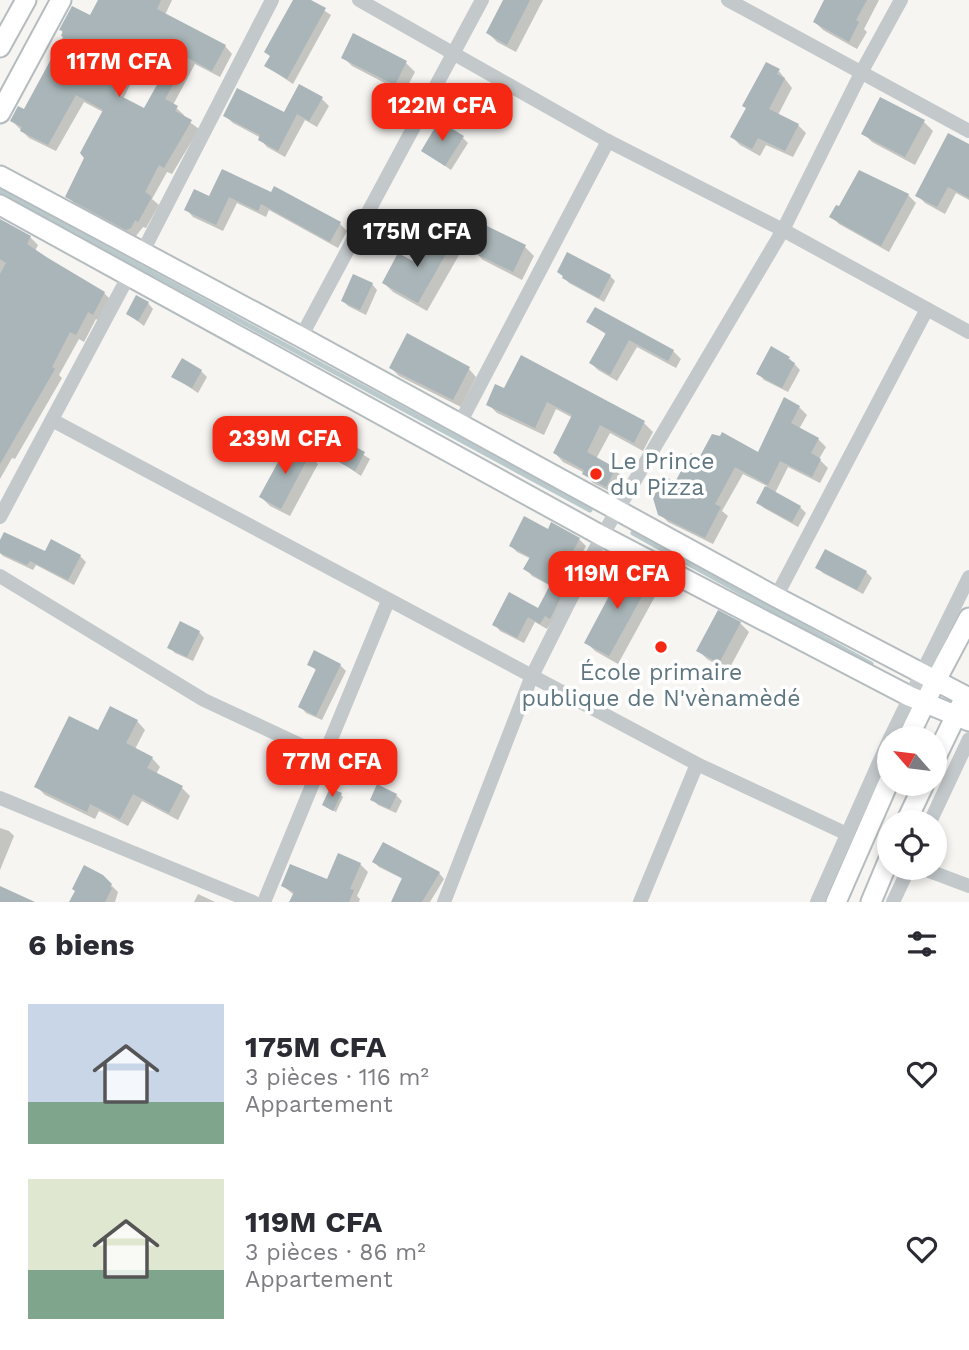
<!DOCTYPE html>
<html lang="fr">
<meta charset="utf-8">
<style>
body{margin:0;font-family:"Work Sans",sans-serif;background:#f2f2f3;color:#2b2b33;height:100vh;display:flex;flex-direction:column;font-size:26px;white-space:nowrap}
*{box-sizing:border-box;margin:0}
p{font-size:23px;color:#7c7c81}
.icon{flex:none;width:38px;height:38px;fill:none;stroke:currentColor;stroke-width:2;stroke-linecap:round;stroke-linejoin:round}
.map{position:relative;height:902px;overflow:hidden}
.drawer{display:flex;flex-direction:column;background:#fff;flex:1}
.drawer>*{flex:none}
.needle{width:46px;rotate:298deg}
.tools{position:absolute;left:877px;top:726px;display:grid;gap:14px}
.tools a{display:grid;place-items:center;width:70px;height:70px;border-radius:50%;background:#fff;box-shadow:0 4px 10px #0003;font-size:35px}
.price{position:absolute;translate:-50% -60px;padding:0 16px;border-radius:14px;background:#f52913;color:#fff;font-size:23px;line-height:46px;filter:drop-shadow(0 2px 4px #0008)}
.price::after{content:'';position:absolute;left:50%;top:42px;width:21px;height:16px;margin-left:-10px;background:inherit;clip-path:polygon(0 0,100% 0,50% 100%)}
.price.selected{background:#222;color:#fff}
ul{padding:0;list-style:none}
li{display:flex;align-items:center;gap:21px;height:175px;padding:0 28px}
li span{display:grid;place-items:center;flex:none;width:196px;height:140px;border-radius:0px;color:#555}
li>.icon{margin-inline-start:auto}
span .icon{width:84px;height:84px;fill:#fffc;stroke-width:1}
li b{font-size:30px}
h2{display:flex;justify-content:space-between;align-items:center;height:84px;padding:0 28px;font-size:30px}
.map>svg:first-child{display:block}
.shadow{fill:#0003;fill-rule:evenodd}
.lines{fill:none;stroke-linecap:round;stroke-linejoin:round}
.stream{stroke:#bacacc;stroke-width:5}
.building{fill:#a9b5b8;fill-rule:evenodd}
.secondary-casing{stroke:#b5bcbf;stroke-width:23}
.street{stroke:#c3c8cb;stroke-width:14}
.secondary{stroke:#fff;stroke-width:19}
.poi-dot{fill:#f52913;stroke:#fff;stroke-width:2.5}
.labels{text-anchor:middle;stroke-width:7;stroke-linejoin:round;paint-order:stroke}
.poi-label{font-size:23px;fill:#5e7680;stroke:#fff;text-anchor:start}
</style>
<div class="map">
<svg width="969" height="902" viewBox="0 0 969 902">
<rect width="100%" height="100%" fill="#f6f5f2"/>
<g class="shadow">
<path d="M100,0H172L165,15L225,46L232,54L220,77L195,64L173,105L184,115L183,117L199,129L172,174L167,172L152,199L159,205L146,228L143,227L136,236L75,204L68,197L103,112L84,102L56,151L29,138L12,121L25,111L65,38L61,29L91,18ZM136,73L158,85L144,110L123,99Z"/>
<polygon points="295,0 308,0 331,15 293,84 266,66"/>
<polygon points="505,0 543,0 516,52 497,42 488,33"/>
<polygon points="825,0 879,0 864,29 867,32 857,49 823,30 815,22"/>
<polygon points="343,57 406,63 415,72 404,93 352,66"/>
<polygon points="779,71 792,88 778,115 798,125 806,133 793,157 766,145 760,156 740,145 732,137"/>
<polygon points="322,99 329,106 317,127 305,120 285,157 267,147 260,139 261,138 233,123 225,116 285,114"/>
<polygon points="924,122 933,131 915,165 872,142 863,133"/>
<polygon points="462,137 468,143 451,170 423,151"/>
<polygon points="969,146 969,200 956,193 945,214 925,203 917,195"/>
<polygon points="222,172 272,194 275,189 340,224 347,231 338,248 269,210 266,217 237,203 223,231 193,217 186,209 210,198"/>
<polygon points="908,195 916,203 889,252 839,224 832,217"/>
<polygon points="0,220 30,237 38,245 35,251 104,293 112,301 101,322 96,319 84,342 79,339 59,375 62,378 15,459 12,458 0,479"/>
<polygon points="450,246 459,255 427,311 393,292 384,283 414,264"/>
<polygon points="525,247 534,256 522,280 483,260 474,251"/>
<polygon points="559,272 610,276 615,281 604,302 569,283"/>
<polygon points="372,284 377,290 366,315 348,306 343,301"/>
<polygon points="148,303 153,309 144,326 128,314"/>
<polygon points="588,322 673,351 681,359 676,368 637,347 617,381 598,370 591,363 607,335"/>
<polygon points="522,357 644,423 653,432 643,451 610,433 596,459 615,469 623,478 615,494 593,483 585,473 563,462 555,453 573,418 556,409 544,435 497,413 488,404 505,390"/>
<polygon points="789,358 800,370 788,392 764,380 759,374"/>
<polygon points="391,368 469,369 476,377 461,407 399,376"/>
<polygon points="201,371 207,377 198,393 174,377"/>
<polygon points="799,407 807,415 799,429 818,439 826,447 819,459 828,468 820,483 788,467 775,493 800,507 806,513 798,527 764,508 758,502 767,486 743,474 722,511 728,516 713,544 668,522 660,514 676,484 699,460 759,454"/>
<polygon points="348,445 370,459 361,476 339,461"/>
<polygon points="309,455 318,464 290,516 270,506 261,497"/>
<polygon points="548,532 579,539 586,546 572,572 579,579 547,629 535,622 524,643 500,631 494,624 539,610 551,586 532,576 526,569 531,559 517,552 511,546"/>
<polygon points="0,544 46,553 80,556 86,562 74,585 36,565 33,570 3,556 0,553"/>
<polygon points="817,567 866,572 872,578 863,594 823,573"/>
<polygon points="649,582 658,591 618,664 595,651 586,642"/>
<polygon points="740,623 749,632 728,671 707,659 698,650"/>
<polygon points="199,632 204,638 193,661 175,653 169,647"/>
<polygon points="309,664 340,665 346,671 322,720 306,713 301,707 317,671"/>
<polygon points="137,721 145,730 135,749 152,758 160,767 156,774 182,788 190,796 178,820 142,801 128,826 99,811 95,819 45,795 37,787 98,732"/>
<polygon points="341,795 343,797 336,812 326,807"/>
<polygon points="396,795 402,801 396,813 378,805 372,799"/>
<polygon points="0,828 9,831 14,836 0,870"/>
<polygon points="374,862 439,873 444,879 430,902 393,902 403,879 379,867"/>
<polygon points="360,864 368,872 357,896 360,899 359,902 291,902 294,895 283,886 328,881"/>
<polygon points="102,876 118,892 115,902 72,902"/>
<polygon points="198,894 215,902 194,902"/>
</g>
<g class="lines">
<g class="stream">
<polyline points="0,191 590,510"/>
<polyline points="633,533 871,664"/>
</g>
</g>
<g class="building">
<path d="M98,0H161L157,9L226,45L212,71L188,58L165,99L178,106L175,111L192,120L164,168L159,165L145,192L152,197L138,222L135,220L131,228L126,230L65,197L84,158L80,153L103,110L76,95L48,145L20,131L22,127L10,121L18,106L24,109L63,37L61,36L63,31L59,30L72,6L90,15ZM128,67L158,83L144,108L115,93Z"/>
<polygon points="293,0 311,0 326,8 287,79 264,66 270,56 264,52"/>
<polygon points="503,0 530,0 507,45 486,33"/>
<polygon points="824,0 867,0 856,20 859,22 849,42 813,22"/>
<polygon points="353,33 407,61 395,85 341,58"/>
<polygon points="766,62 780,69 777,74 785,78 769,109 799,124 785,151 758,138 752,149 730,137 746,108 742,106"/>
<polygon points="299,84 323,97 309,121 297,114 278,151 258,140 260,135 223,116 237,88 284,112"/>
<polygon points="880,97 925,120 905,157 861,134"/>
<polygon points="439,121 464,136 445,166 421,151"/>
<polygon points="948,133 969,144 969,198 948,187 937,207 915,196"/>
<polygon points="222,169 271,192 274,186 341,222 330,242 261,204 258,211 229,197 216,225 184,210 194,189 209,196"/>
<polygon points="859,170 909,194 881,246 829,217 836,205 839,206"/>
<polygon points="0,219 31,236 27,244 48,258 105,292 93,315 88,312 76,335 70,332 52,367 55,369 0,464 0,274 6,263 0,259"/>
<polygon points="485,225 526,245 513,272 472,252"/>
<polygon points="430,232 451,245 418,303 382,283 398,253 413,261"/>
<polygon points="567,252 611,275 599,298 562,278 563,276 557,272"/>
<polygon points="353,274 373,283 360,310 341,301"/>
<polygon points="136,295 149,302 138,321 126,314"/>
<polygon points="595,307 674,350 668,361 629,340 610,375 589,363 606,333 586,322"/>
<polygon points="407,333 470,367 453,400 389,368"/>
<polygon points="771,346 790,357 788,359 795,363 782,388 756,374"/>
<polygon points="521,355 645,421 634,443 600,425 587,452 616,468 606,487 582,474 584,470 553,453 572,415 547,402 535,428 486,405 495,384 504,388"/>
<polygon points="182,358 202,370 192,388 171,377"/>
<polygon points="784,397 800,406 791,423 819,438 811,453 821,459 812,477 780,461 768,485 735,467 715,504 721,507 705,538 658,515 653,498 664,476 675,482 691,453 699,458 712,434 720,436 722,432 758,452"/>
<polygon points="289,442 310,454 281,509 259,497"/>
<polygon points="347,442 365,452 355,471 337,461"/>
<polygon points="765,486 801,506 792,522 756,503"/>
<polygon points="524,516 548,529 551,522 580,538 565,566 574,571 550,619 545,616 540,624 528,617 517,638 492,625 509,592 538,608 550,585 523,569 530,557 509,546"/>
<polygon points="4,532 45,551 51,539 81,555 68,580 30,561 27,565 0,553 0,540"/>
<polygon points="825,549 867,571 857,590 815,568"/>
<polygon points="625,566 651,580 609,656 584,643"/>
<polygon points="718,610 741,622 719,663 696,651"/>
<polygon points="180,621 200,631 187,657 167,648"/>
<polygon points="314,650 341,664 316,716 298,707 316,669 307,665"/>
<polygon points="110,706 138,720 126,743 153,757 147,768 183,786 169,813 133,794 120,819 90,804 87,812 34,787 69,716 98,730"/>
<polygon points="377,784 397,794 390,809 370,800"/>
<polygon points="330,788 342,793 333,811 322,805"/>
<polygon points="383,842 440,872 422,902 391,902 402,878 372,862"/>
<polygon points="338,853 361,863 350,889 354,890 349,902 289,902 294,892 281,886 290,864 327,879"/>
<polygon points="84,865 103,875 112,884 110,887 112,888 105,902 69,902 75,891 72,889"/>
<polygon points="0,886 35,902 0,902"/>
</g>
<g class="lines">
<defs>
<g id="secondary">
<polyline points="0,47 26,0"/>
<polyline points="0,113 61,0"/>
<polyline points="0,176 301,337 776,597 969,698"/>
<polyline points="0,205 602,536 909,696 969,721"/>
<polyline points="908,738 935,682 969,618"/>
<polyline points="934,761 961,705"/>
<polyline points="906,822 924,784"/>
<polyline points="836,902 889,781"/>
<polyline points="871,902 889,859"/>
</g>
</defs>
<use href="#secondary" class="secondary-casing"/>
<g class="street">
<polyline points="359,0 608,141 783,230 969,332"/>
<polyline points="728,0 969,131"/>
<polyline points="142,253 272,0"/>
<polyline points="301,337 482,0"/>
<polyline points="52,420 697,764 847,834"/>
<polyline points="460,423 608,141"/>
<polyline points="0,517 128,277"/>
<polyline points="0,576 204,700 324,756"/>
<polyline points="776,597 927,309"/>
<polyline points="890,738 969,577"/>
<polyline points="0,798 253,902"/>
<polyline points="930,822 969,739"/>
<polyline points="921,868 969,886"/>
<polyline points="264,902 388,601"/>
<polyline points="444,902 531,678 602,536 783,230 862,71 901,0"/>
<polyline points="640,902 697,764"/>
<polyline points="817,902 889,740"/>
<polyline points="893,902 909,868"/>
</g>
<use href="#secondary" class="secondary"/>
</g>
<g class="poi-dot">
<circle cx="596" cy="474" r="7"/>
<circle cx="661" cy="647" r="7"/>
</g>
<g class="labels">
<g class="poi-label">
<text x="610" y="469">Le Prince<tspan x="610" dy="26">du Pizza</tspan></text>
<text x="661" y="680" text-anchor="middle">École primaire<tspan x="661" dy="26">publique de N'vènamèdé</tspan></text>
</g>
</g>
</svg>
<div class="tools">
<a><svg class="needle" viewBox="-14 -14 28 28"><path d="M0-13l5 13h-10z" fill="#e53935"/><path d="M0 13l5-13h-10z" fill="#7c7c81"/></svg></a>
<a><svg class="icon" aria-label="locate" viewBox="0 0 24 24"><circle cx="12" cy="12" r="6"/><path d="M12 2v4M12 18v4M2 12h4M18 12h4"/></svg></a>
</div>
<b class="price" style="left:119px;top:99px">117M CFA</b>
<b class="price" style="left:442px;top:143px">122M CFA</b>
<b class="price selected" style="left:417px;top:269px">175M CFA</b>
<b class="price" style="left:285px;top:476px">239M CFA</b>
<b class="price" style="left:617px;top:611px">119M CFA</b>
<b class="price" style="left:332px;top:799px">77M CFA</b>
</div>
<section class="drawer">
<h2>6 biens<svg class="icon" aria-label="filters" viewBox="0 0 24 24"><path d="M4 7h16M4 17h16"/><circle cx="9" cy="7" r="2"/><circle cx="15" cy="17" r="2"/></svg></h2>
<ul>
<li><span style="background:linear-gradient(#c9d6e8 70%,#7fa58c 0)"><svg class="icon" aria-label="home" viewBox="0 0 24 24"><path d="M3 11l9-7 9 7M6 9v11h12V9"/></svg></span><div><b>175M CFA</b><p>3 pièces · 116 m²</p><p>Appartement</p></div><svg class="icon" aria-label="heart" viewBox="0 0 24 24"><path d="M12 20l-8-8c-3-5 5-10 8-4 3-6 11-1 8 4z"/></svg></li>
<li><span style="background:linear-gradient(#dfe7d0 65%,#7fa58c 0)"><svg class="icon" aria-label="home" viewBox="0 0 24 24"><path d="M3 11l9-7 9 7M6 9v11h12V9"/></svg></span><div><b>119M CFA</b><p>3 pièces · 86 m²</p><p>Appartement</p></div><svg class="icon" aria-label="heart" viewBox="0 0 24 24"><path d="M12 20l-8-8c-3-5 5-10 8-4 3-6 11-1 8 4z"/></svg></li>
</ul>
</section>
